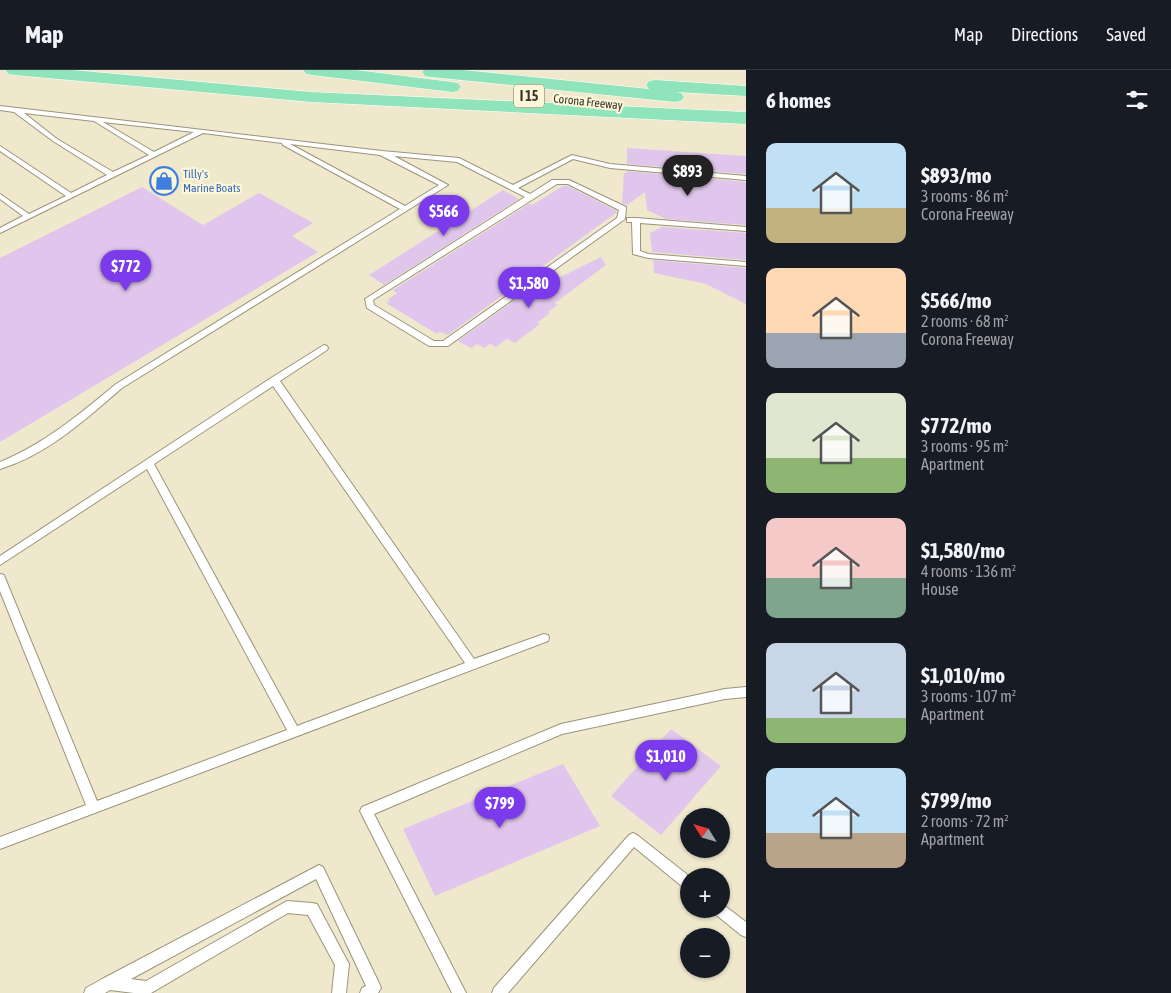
<!DOCTYPE html>
<meta charset="utf-8">
<style>
body{margin:0;font-family:"Asap Condensed",sans-serif;background:#20242c;color:#f1f3f6;height:100vh;display:flex;flex-direction:column;font-size:19px;white-space:nowrap}
*{box-sizing:border-box;margin:0}
p{font-size:16px;color:#9ea1a6}
.icon{flex:none;width:28px;height:28px;fill:none;stroke:currentColor;stroke-width:2;stroke-linecap:round;stroke-linejoin:round}
.map{position:relative;flex:1;overflow:hidden}
.details{display:flex;flex-direction:column;background:#171b24;width:425px}
.details>*{flex:none}
.needle{width:32px;rotate:307deg}
.fabs{position:absolute;left:680px;top:738px;display:grid;gap:10px}
.fabs a{display:grid;place-items:center;width:50px;height:50px;border-radius:50%;background:#171b24;box-shadow:0 1px 4px #0004;font-size:25px}
.price{position:absolute;translate:-50% -42px;padding:0 11px;border-radius:18px;background:#7c3aed;color:#fff;font-size:16px;line-height:32px;filter:drop-shadow(0 1px 2px #0008)}
.price::after{content:'';position:absolute;left:50%;top:30px;width:15px;height:11px;margin-left:-8px;background:inherit;clip-path:polygon(0 0,100% 0,50% 100%)}
.price.active{background:#222;color:#fff}
ul{padding:0;list-style:none}
li{display:flex;align-items:center;gap:15px;height:125px;padding:0 20px}
li span{display:grid;place-items:center;flex:none;width:140px;height:100px;border-radius:10px;color:#555}
li>.icon{margin-inline-start:auto}
span .icon{width:60px;height:60px;fill:#fffc;stroke-width:1}
li b{font-size:21px}
h2{display:flex;justify-content:space-between;align-items:center;height:60px;padding:0 20px;font-size:21px}
header{display:flex;align-items:center;gap:30px;box-sizing:border-box;height:70px;padding:0 25px;background:#171b24;border-bottom:1px solid #363941}
header strong{font-size:24px}
nav{display:flex;gap:28px;margin-inline-start:auto;font-size:18px}
main{display:flex;flex:1;min-height:0}
.map>svg:first-child{display:block}
.building{fill:#e0c6ec}
.lines{fill:none;stroke-linecap:round;stroke-linejoin:round}
.service-casing{stroke:#9b947a;stroke-width:2}
.motorway-casing{stroke:#fff;stroke-width:1}
.service{fill:#fff;fill-rule:evenodd}
.motorway{fill:#90e4bb;fill-rule:evenodd}
.labels{text-anchor:middle;stroke-width:4.5;stroke-linejoin:round;paint-order:stroke}
.far-street-label{font-size:12px;fill:#38352a;stroke:#fdf6d9}
.far-shop-label{font-size:12px;fill:#366cbe;stroke:#fdf6d9;text-anchor:start}
.shield{fill:#fdf6d9;stroke:#736f5e;stroke-width:1}
.shield-label{font-size:14px;font-weight:bold;fill:#38352a}
</style>
<header>
<strong>Map</strong>
<nav><a>Map</a><a>Directions</a><a>Saved</a></nav>
</header>
<main>
<div class="map">
<svg width="746" height="923" viewBox="0 0 746 923">
<rect width="100%" height="100%" fill="#efe8cc"/>
<g class="building">
<polygon points="627,78 746,86 746,104 627,94"/>
<polygon points="627,101 746,112 746,155 666,149 647,140 645,122 627,135 622,133 624,103 627,103"/>
<polygon points="563,116 568,116 617,141 616,143 448,265 440,262 437,264 386,233 390,231 387,230 397,223 393,220 529,134 532,135"/>
<polygon points="142,117 203,155 259,123 313,153 292,166 318,182 0,372 0,188"/>
<polygon points="503,120 519,129 384,215 369,205"/>
<polygon points="662,157 746,163 746,190 652,182 650,163"/>
<polygon points="601,187 606,195 555,233 557,235 548,242 550,243 537,253 540,254 515,273 507,269 496,277 490,274 484,278 477,274 471,278 458,271 532,218 534,220"/>
<polygon points="653,190 746,198 746,234 706,214 654,203"/>
<polygon points="671,659 721,696 661,765 611,726"/>
<polygon points="563,694 600,756 435,826 403,759"/>
</g>
<g class="lines">
<defs>
<g id="service">
<path d="M0,36L382,81L459,88L513,115L572,85L610,94L746,106V110L610,98L573,89L518,118L530,124L552,110H569L626,137L625,149L448,276H429L367,238L365,229L525,127L457,92L394,86L448,115L122,318C86,349 47,385 0,399V392C44,374 80,344 116,314L400,139L283,75L282,73L203,63L0,163V158L23,146L0,129V124L29,144L66,126L0,81V76L71,123L107,105L53,71L14,42L0,40ZM24,43L94,51L149,85L113,102L57,69ZM103,52L194,62L154,82ZM290,74L380,85L439,115L405,136ZM557,114H568L619,140L617,148L443,271H434L374,235L373,230Z"/>
<polygon points="627,148 636,148 746,157 746,161 640,153 640,181 649,184 746,192 746,196 648,188 633,184 632,152 627,152"/>
<path d="M324,275L327,276L328,278L327,280L280,311L474,589L544,564L548,565L549,568L548,571L0,779V767L86,735L0,521V504L4,505L5,508L97,731L287,660L147,399L0,495V486L271,308ZM273,316L465,593L297,656L154,394Z"/>
<polygon points="746,617 746,627 725,629 562,664 374,744 466,923 452,923 362,745 360,741 362,737 561,654 725,619"/>
<polygon points="633,763 637,765 689,806 689,820 684,818 634,777 508,923 492,923 494,918 629,765"/>
<polygon points="319,795 323,797 379,913 381,918 378,923 360,923 362,918 366,916 316,809 131,909 146,911 287,831 312,833 317,834 349,894 346,923 332,923 335,895 308,845 288,843 151,923 134,923 110,920 105,923 84,923 86,918 104,908"/>
<polygon points="721,833 746,852 746,867 741,865 715,844 714,839 721,839"/>
</g>
<g id="motorway">
<polygon points="5,0 73,0 311,22 746,42 746,54 311,32 14,5 8,4"/>
<polygon points="303,0 356,0 452,12 458,13 461,17 458,21 452,22 312,5 306,4"/>
<polygon points="424,0 464,0 649,19 646,15 649,11 655,10 746,16 746,26 676,22 681,23 684,27 681,31 675,32 431,7 425,6 422,2"/>
</g>
</defs>
<use href="#service" class="service-casing"/>
<use href="#motorway" class="motorway-casing"/>
<use href="#service" class="service"/>
<use href="#motorway" class="motorway"/>
</g>
<defs>
<symbol id="shop-ring" viewBox="-11 -11 22 22"><circle r="9.5" fill="#fdf6d9" stroke="#3f7fe0" stroke-width="1.5"/><path d="M-5-2.5h2.3a2.7 3.5 0 0 1 5.4 0H5L5.5 6h-11ZM-1.5-2.5h3a1.5 2.3 0 0 0-3 0Z" fill="#3f7fe0"/></symbol>
</defs>
<g fill-rule="evenodd">
<use href="#shop-ring" x="148" y="95" width="32" height="32"/>
</g>
<g class="labels">
<g class="far-street-label">
<text transform="translate(588 32) rotate(6)" y="4">Corona Freeway</text>
</g>
<g class="far-shop-label">
<text x="183" y="108">Tilly's<tspan x="183" dy="14">Marine Boats</tspan></text>
</g>
<rect class="shield" x="514" y="14.5" width="30" height="23" rx="4"/>
<g class="shield-label">
<text x="529" y="31">I 15</text>
</g>
</g>
</svg>
<div class="fabs">
<a><svg class="needle" viewBox="-14 -14 28 28"><path d="M0-13l5 13h-10z" fill="#e53935"/><path d="M0 13l5-13h-10z" fill="#9ea1a6"/></svg></a>
<a>+</a>
<a>−</a>
</div>
<b class="price active" style="left:688px;top:127px">$893</b>
<b class="price" style="left:444px;top:167px">$566</b>
<b class="price" style="left:126px;top:222px">$772</b>
<b class="price" style="left:529px;top:239px">$1,580</b>
<b class="price" style="left:666px;top:712px">$1,010</b>
<b class="price" style="left:500px;top:759px">$799</b>
</div>
<section class="details">
<h2>6 homes<svg class="icon" aria-label="filters" viewBox="0 0 24 24"><path d="M4 7h16M4 17h16"/><circle cx="9" cy="7" r="2"/><circle cx="15" cy="17" r="2"/></svg></h2>
<ul>
<li><span style="background:linear-gradient(#bfe0f5 65%,#c2b280 0)"><svg class="icon" aria-label="home" viewBox="0 0 24 24"><path d="M3 11l9-7 9 7M6 9v11h12V9"/></svg></span><div><b>$893/mo</b><p>3 rooms · 86 m²</p><p>Corona Freeway</p></div></li>
<li><span style="background:linear-gradient(#ffd9b3 65%,#9aa5b1 0)"><svg class="icon" aria-label="home" viewBox="0 0 24 24"><path d="M3 11l9-7 9 7M6 9v11h12V9"/></svg></span><div><b>$566/mo</b><p>2 rooms · 68 m²</p><p>Corona Freeway</p></div></li>
<li><span style="background:linear-gradient(#dfe7d0 65%,#8fb573 0)"><svg class="icon" aria-label="home" viewBox="0 0 24 24"><path d="M3 11l9-7 9 7M6 9v11h12V9"/></svg></span><div><b>$772/mo</b><p>3 rooms · 95 m²</p><p>Apartment</p></div></li>
<li><span style="background:linear-gradient(#f6c9c9 60%,#7fa58c 0)"><svg class="icon" aria-label="home" viewBox="0 0 24 24"><path d="M3 11l9-7 9 7M6 9v11h12V9"/></svg></span><div><b>$1,580/mo</b><p>4 rooms · 136 m²</p><p>House</p></div></li>
<li><span style="background:linear-gradient(#c9d6e8 75%,#8fb573 0)"><svg class="icon" aria-label="home" viewBox="0 0 24 24"><path d="M3 11l9-7 9 7M6 9v11h12V9"/></svg></span><div><b>$1,010/mo</b><p>3 rooms · 107 m²</p><p>Apartment</p></div></li>
<li><span style="background:linear-gradient(#bfe0f5 65%,#b9a48a 0)"><svg class="icon" aria-label="home" viewBox="0 0 24 24"><path d="M3 11l9-7 9 7M6 9v11h12V9"/></svg></span><div><b>$799/mo</b><p>2 rooms · 72 m²</p><p>Apartment</p></div></li>
</ul>
</section>
</main>
